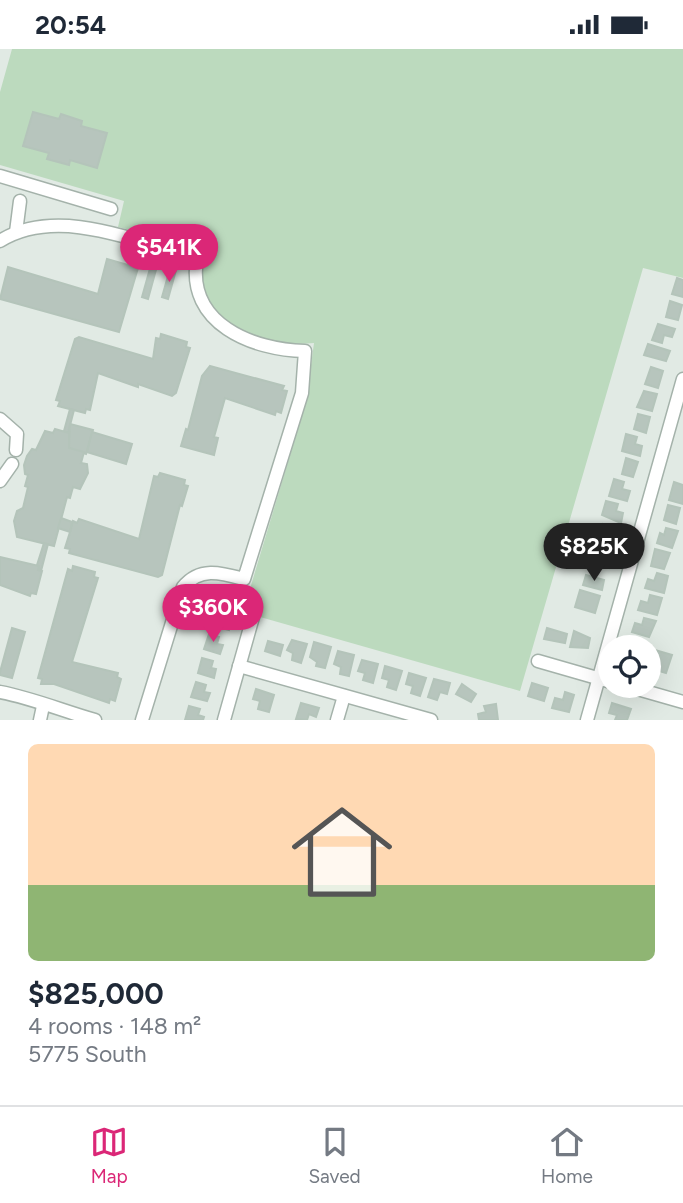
<!DOCTYPE html>
<meta charset="utf-8">
<style>
body{margin:0;font-family:Figtree,sans-serif;background:#f6f6f7;color:#1f2937;height:100vh;display:flex;flex-direction:column;font-size:26px;white-space:nowrap}
*{box-sizing:border-box;margin:0}
p{font-size:23px;color:#747a83}
.icon{flex:none;width:38px;height:38px;fill:none;stroke:currentColor;stroke-width:2;stroke-linecap:round;stroke-linejoin:round}
.map{position:relative;height:671px;overflow:hidden}
.sheet{display:flex;flex-direction:column;background:#fff;flex:1}
.sheet>*{flex:none}
.fabs{position:absolute;left:598px;top:586px;display:grid;gap:14px}
.fabs a{display:grid;place-items:center;width:63px;height:63px;border-radius:50%;background:#fff;box-shadow:0 7px 28px #0002;font-size:35px}
.price{position:absolute;translate:-50% -60px;padding:0 16px;border-radius:24px;background:#db2777;color:#fff;font-size:23px;line-height:46px;filter:drop-shadow(0 2px 4px #0008)}
.price::after{content:'';position:absolute;left:50%;top:42px;width:21px;height:16px;margin-left:-10px;background:inherit;clip-path:polygon(0 0,100% 0,50% 100%)}
.price.selected{background:#222;color:#fff}
ul{padding:0;list-style:none}
li{display:grid;align-content:center;gap:14px;height:371px;padding:0 28px}
li span{display:grid;place-items:center;height:217px;border-radius:10px;color:#555}
li>.icon{margin-inline-start:auto}
span .icon{width:126px;height:126px;fill:#fffc;stroke-width:1}
li b{font-size:30px}
.status{display:flex;justify-content:space-between;align-items:center;height:49px;padding:0 35px;background:#fff;direction:ltr}
.status svg{height:19px;fill:currentColor}
.tabs{display:flex;justify-content:space-around;align-items:center;height:98px;border-top:2px solid #e0e1e3;background:#fff;font-size:19px;color:#747a83}
.tabs a{display:grid;justify-items:center;gap:4px}
.tabs .selected{color:#db2777}
.map>svg:first-child{display:block}
.green{fill:#bcdabe}
.building{fill:#b7c5bd;stroke:#b4c4ba;stroke-width:2}
.lines{fill:none;stroke-linecap:round;stroke-linejoin:round}
.minor-casing{stroke:#a4b2aa;stroke-width:15}
.minor{stroke:#fff;stroke-width:12}
</style>
<div class="status"><b>20:54</b><svg viewBox="0 0 49 12"><path d="M0 12V9h3v3zM5 12V6h3v6zM10 12V3h3v9zM15 12V0h3v12zM26 1h20v11H26zM47 4h2v5h-2z"/></svg></div>
<div class="map">
<svg width="683" height="671" viewBox="0 0 683 671">
<rect width="100%" height="100%" fill="#e1eae4"/>
<path class="green" d="M12,0H683V229L643,219L520,642L243,563L306,353L314,294C262,300 190,271 203,208L193,196L118,178L124,152L0,116V43Z"/>
<g class="building">
<polygon points="33,63 59,70 61,65 82,72 81,77 107,84 97,119 70,111 69,116 47,110 49,104 23,97"/>
<polygon points="107,210 138,219 119,283 0,250 8,218 98,245"/>
<polygon points="151,216 157,217 148,250 142,248"/>
<polygon points="170,220 176,221 168,250 162,248"/>
<polygon points="677,229 683,231 683,248 672,245"/>
<polygon points="670,252 682,256 678,271 666,268"/>
<polygon points="658,275 675,280 672,288 664,286 662,294 652,291"/>
<polygon points="161,285 187,293 186,298 190,299 176,344 172,347 138,335 138,338 98,324 90,361 86,360 85,364 58,357 60,352 56,351 75,290 79,288 153,310 156,289 160,290"/>
<polygon points="648,295 670,302 666,312 644,306"/>
<polygon points="210,317 284,337 282,341 287,342 281,364 276,362 275,366 225,349 214,388 218,389 214,406 181,397 186,380 188,381 202,327"/>
<polygon points="651,318 663,322 658,339 645,335"/>
<polygon points="644,342 657,345 652,362 637,358"/>
<polygon points="70,360 74,361 68,384 64,382"/>
<polygon points="638,365 650,368 646,384 634,380"/>
<polygon points="70,375 93,381 86,405 69,399"/>
<polygon points="55,380 69,384 69,399 84,403 81,414 87,415 88,424 80,440 73,438 70,449 67,448 54,497 17,488 14,472 17,462 23,459 28,438 25,437 28,426 25,425 24,416 27,407 32,400 36,401 45,382 53,384"/>
<polygon points="92,383 132,395 126,415 87,403"/>
<polygon points="626,385 637,388 635,395 642,397 640,407 622,402"/>
<polygon points="626,409 638,413 633,428 622,425"/>
<polygon points="160,424 185,431 184,436 188,437 182,457 180,456 162,526 158,528 69,504 70,500 65,499 70,483 73,472 77,474 79,470 139,490 154,427 158,428"/>
<polygon points="614,430 624,433 622,440 630,442 627,452 609,447"/>
<polygon points="674,433 683,436 683,455 669,451"/>
<polygon points="606,452 618,455 616,462 623,464 621,474 602,466"/>
<polygon points="668,456 680,459 676,475 664,471"/>
<polygon points="61,469 72,473 70,483 58,479"/>
<polygon points="603,475 615,478 612,495 599,492"/>
<polygon points="666,479 678,482 672,499 657,494 660,484 664,486"/>
<polygon points="44,494 48,495 41,522 37,516"/>
<polygon points="595,495 613,502 609,519 595,515 597,507 592,504"/>
<polygon points="655,500 670,504 664,520 651,517"/>
<polygon points="0,508 39,517 38,521 42,522 36,545 31,544 30,547 0,536"/>
<polygon points="73,517 95,523 94,528 98,529 72,613 118,624 117,628 121,630 115,652 110,650 109,654 54,635 41,635 42,630 38,629 68,520 72,522"/>
<polygon points="657,524 668,527 664,544 645,539 648,530 654,532"/>
<polygon points="586,526 604,531 602,541 583,536"/>
<polygon points="216,540 230,544 227,554 214,550"/>
<polygon points="580,541 600,547 595,564 575,558"/>
<polygon points="650,546 662,549 657,566 638,561 641,552 648,554"/>
<polygon points="222,563 233,566 229,581 218,578"/>
<polygon points="644,569 656,572 649,588 632,583 635,574 642,576"/>
<polygon points="12,579 25,583 12,629 0,626 0,623"/>
<polygon points="547,579 567,585 565,594 544,590"/>
<polygon points="574,582 590,589 588,599 570,598"/>
<polygon points="209,585 219,588 217,595 223,596 220,605 204,600"/>
<polygon points="292,591 307,595 301,614 292,611 293,604 287,601"/>
<polygon points="268,592 283,596 280,607 265,602"/>
<polygon points="314,593 331,598 325,619 316,617 317,613 310,608"/>
<polygon points="655,601 672,606 666,624 656,621 658,615 651,613"/>
<polygon points="338,602 354,606 349,627 340,625 341,618 334,615"/>
<polygon points="202,609 213,612 211,619 216,620 214,629 198,624"/>
<polygon points="362,611 378,615 373,634 363,631 365,624 358,622"/>
<polygon points="385,617 402,622 396,641 387,638 389,631 382,629"/>
<polygon points="409,624 426,629 420,647 411,644 413,637 406,635"/>
<polygon points="434,630 450,634 447,645 440,643 437,651 428,648"/>
<polygon points="196,633 206,636 204,643 210,644 207,652 191,648"/>
<polygon points="532,634 548,639 544,652 528,647"/>
<polygon points="462,635 476,645 471,653 456,645"/>
<polygon points="256,640 274,646 269,663 258,660 260,652 253,650"/>
<polygon points="565,643 574,646 569,663 552,659 555,649 563,651"/>
<polygon points="301,654 319,659 316,668 309,665 307,671 296,670"/>
<polygon points="612,654 631,660 627,671 615,671 617,666 609,664"/>
<polygon points="496,655 498,671 479,671 478,665 486,663 484,657"/>
<polygon points="189,657 200,660 198,666 204,668 203,671 185,671"/>
</g>
<g class="lines">
<defs>
<g id="minor">
<polyline points="0,127 111,160"/>
<polyline points="16,183 20,152"/>
<path d="M0,192C58,156 137,193 197,210C186,275 253,301 305,302L302,344L244,530C222,524 200,517 183,538L142,671"/>
<polyline points="0,370 17,385 16,401"/>
<polyline points="0,432 12,415"/>
<polyline points="538,612 611,633"/>
<polyline points="239,617 431,671"/>
<polyline points="627,637 683,653"/>
<path d="M0,643C32,649 63,662 95,671"/>
<polyline points="40,671 43,657"/>
<polyline points="224,671 253,568"/>
<polyline points="337,671 344,647"/>
<polyline points="587,671 683,330"/>
</g>
</defs>
<use href="#minor" class="minor-casing"/>
<use href="#minor" class="minor"/>
</g>
</svg>
<div class="fabs">
<a><svg class="icon" aria-label="locate" viewBox="0 0 24 24"><circle cx="12" cy="12" r="6"/><path d="M12 2v4M12 18v4M2 12h4M18 12h4"/></svg></a>
</div>
<b class="price" style="left:169px;top:235px">$541K</b>
<b class="price selected" style="left:594px;top:534px">$825K</b>
<b class="price" style="left:213px;top:595px">$360K</b>
</div>
<section class="sheet">
<ul>
<li><span style="background:linear-gradient(#ffd9b3 65%,#8fb573 0)"><svg class="icon" aria-label="home" viewBox="0 0 24 24"><path d="M3 11l9-7 9 7M6 9v11h12V9"/></svg></span><div><b>$825,000</b><p>4 rooms · 148 m²</p><p>5775 South</p></div></li>
</ul>
</section>
<nav class="tabs">
<a class="selected"><svg class="icon" aria-label="map" viewBox="0 0 24 24"><path d="M3 6l6-2 6 2 6-2v14l-6 2-6-2-6 2zM9 4v14M15 6v14"/></svg>Map</a>
<a><svg class="icon" aria-label="saved" viewBox="0 0 24 24"><path d="M7 4h10v16l-5-4-5 4z"/></svg>Saved</a>
<a><svg class="icon" aria-label="home" viewBox="0 0 24 24"><path d="M3 11l9-7 9 7M6 9v11h12V9"/></svg>Home</a>
</nav>
